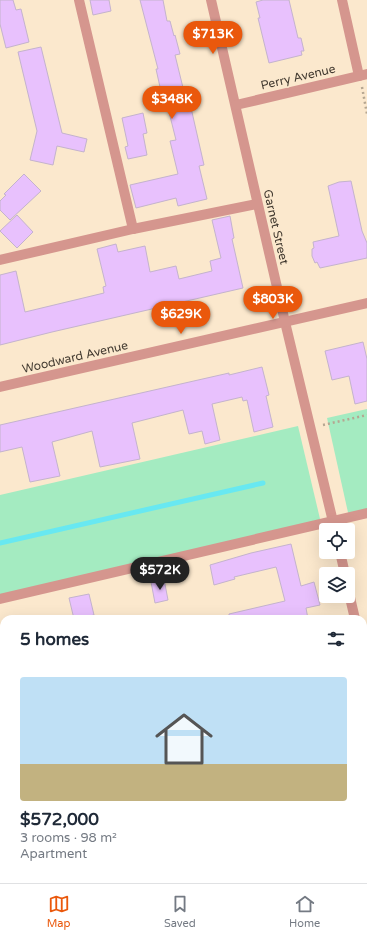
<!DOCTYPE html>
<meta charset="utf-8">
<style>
body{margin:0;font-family:"Varela Round",sans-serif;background:#f2f2f3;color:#1f2937;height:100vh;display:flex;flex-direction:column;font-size:15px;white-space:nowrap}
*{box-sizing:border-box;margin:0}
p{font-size:13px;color:#747a83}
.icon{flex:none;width:22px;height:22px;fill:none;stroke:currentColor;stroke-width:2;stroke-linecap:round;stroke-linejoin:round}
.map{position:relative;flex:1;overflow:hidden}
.side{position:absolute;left:0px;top:615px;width:367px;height:268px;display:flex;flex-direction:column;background:#fff;border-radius:12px 12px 0 0;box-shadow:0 4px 16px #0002}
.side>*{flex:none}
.buttons{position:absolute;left:319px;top:523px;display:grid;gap:8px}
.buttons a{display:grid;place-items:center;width:36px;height:36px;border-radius:4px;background:#fff;box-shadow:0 4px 16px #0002;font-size:20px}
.price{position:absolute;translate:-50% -34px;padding:0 9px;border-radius:14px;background:#ea580c;color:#fff;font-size:13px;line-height:26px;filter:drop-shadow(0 1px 2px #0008)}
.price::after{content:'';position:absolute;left:50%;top:24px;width:12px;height:9px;margin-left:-6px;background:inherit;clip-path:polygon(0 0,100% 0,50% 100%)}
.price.current{background:#222;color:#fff}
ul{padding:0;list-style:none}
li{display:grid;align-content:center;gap:8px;height:212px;padding:0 20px}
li+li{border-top:1px solid #e0e1e3}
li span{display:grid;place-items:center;height:124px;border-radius:4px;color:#555}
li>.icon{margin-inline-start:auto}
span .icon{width:72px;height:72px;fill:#fffc;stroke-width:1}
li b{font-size:17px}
h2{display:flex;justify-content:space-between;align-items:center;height:48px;padding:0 20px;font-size:17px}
.dock{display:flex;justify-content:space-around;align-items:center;height:56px;border-top:1px solid #e0e1e3;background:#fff;font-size:11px;color:#747a83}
.dock a{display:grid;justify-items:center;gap:2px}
.dock .current{color:#ea580c}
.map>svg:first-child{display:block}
.green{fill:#a4ebc1}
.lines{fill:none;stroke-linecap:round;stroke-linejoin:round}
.stream{stroke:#68e8f1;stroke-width:5}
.building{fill:#e8c1fd;stroke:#c4b3cd}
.path{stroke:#b5a691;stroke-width:2.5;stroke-dasharray:2 3;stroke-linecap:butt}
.minor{stroke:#d5968e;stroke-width:10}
.labels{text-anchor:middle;stroke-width:3;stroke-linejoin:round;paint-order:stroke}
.street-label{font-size:12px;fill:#423a30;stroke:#fbe8cd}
</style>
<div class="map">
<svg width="367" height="883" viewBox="0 0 367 883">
<rect width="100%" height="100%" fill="#fbe8cd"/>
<g class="green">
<polygon points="367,409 367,513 349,517 327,418"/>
<polygon points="298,426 321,523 0,599 0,495"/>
<polygon points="367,795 367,883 0,883 0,881 8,879 363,879 363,796"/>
</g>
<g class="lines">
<polyline class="stream" points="0,543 263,483"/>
</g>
<g class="building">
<polygon points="0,0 13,0 16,10 21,9 29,42 6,48 0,24"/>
<polygon points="90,0 109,0 111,11 93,15"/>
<polygon points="140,0 163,0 167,21 170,21 174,36 175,35 180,54 175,55 186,100 189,99 204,165 199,166 207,199 178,206 176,198 136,208 130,185 178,174 170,141 176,140 165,96 162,96 156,69 158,69"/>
<polygon points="263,0 289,0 298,38 301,38 304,51 301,51 302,55 269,63 258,18 260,18 256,2"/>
<polygon points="41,47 62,133 87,139 84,152 57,146 53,165 30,160 37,131 18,52"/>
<polygon points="143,113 147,133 143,134 147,155 128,159 125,147 128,146 122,118"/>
<polygon points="24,174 41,191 10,220 0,210 0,201 6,195 4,194"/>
<polygon points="351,181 362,231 367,243 367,258 320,268 317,262 315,263 312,256 312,249 314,248 313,242 339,236 328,186 339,182"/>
<polygon points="17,215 33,232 17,248 0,231"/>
<polygon points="230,216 234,238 232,239 243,288 52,332 0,345 0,275 16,271 25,312 104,293 103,287 106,286 97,249 116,244 118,252 145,246 150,272 176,266 179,279 212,271 210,261 221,258 212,220"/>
<polygon points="363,342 367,359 367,401 355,404 349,376 332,380 325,351"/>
<polygon points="262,367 269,395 266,396 273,427 254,432 247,400 243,401 242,397 212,404 220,440 205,444 202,431 189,434 183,410 132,423 140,459 100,467 92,431 52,442 60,476 30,482 22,447 0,452 0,425 229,373 229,375"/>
<polygon points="291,544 301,586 314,582 320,605 306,608 308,619 229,619 229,614 285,601 277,570 276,567 234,577 235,579 214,585 210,565 251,553"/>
<polygon points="164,579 168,600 155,603 151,582"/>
<polygon points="89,594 94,615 74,619 69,598"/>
</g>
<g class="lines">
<g class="path">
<polyline points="362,87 367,114"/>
<polyline points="323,425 367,415"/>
</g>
<g class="minor">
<polyline points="79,0 133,229"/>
<polyline points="211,0 285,322 335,530"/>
<polyline points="342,0 359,76"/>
<polyline points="236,105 367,74"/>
<polyline points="0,260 133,229 257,204"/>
<polyline points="0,387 367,303"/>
<polyline points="340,552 345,574"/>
<polyline points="348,589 355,619"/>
<polyline points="0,599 367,513"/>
<polyline points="363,654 367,671"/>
<polyline points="0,738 4,737"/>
<polyline points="363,787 367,786"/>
<polyline points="0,872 4,871"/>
</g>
</g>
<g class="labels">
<g class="street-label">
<text transform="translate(298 77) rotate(-13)" y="4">Perry Avenue</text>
<text transform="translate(276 227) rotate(77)" y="4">Garnet Street</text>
<text transform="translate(75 357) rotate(-13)" y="4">Woodward Avenue</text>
</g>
</g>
</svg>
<div class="buttons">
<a><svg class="icon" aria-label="locate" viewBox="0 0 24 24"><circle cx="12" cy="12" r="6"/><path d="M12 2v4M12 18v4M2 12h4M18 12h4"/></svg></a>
<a><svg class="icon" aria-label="layers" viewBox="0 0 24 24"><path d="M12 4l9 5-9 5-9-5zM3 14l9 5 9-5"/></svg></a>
</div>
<b class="price" style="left:213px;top:55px">$713K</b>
<b class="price" style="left:172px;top:120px">$348K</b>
<b class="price" style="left:273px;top:320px">$803K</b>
<b class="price" style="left:181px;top:335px">$629K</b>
<b class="price current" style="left:160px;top:591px">$572K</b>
<section class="side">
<h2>5 homes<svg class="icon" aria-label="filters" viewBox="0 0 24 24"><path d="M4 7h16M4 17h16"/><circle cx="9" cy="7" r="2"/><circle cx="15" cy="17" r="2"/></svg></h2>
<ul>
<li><span style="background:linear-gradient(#bfe0f5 70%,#c2b280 0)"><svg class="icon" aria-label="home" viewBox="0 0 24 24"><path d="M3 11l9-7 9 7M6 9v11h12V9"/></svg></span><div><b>$572,000</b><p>3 rooms · 98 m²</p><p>Apartment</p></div></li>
</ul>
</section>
</div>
<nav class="dock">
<a class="current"><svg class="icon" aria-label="map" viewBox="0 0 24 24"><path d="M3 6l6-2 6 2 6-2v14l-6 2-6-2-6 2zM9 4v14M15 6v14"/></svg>Map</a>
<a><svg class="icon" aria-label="saved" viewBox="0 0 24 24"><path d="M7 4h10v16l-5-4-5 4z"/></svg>Saved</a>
<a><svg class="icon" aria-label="home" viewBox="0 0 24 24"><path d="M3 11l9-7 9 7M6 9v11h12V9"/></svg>Home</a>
</nav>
